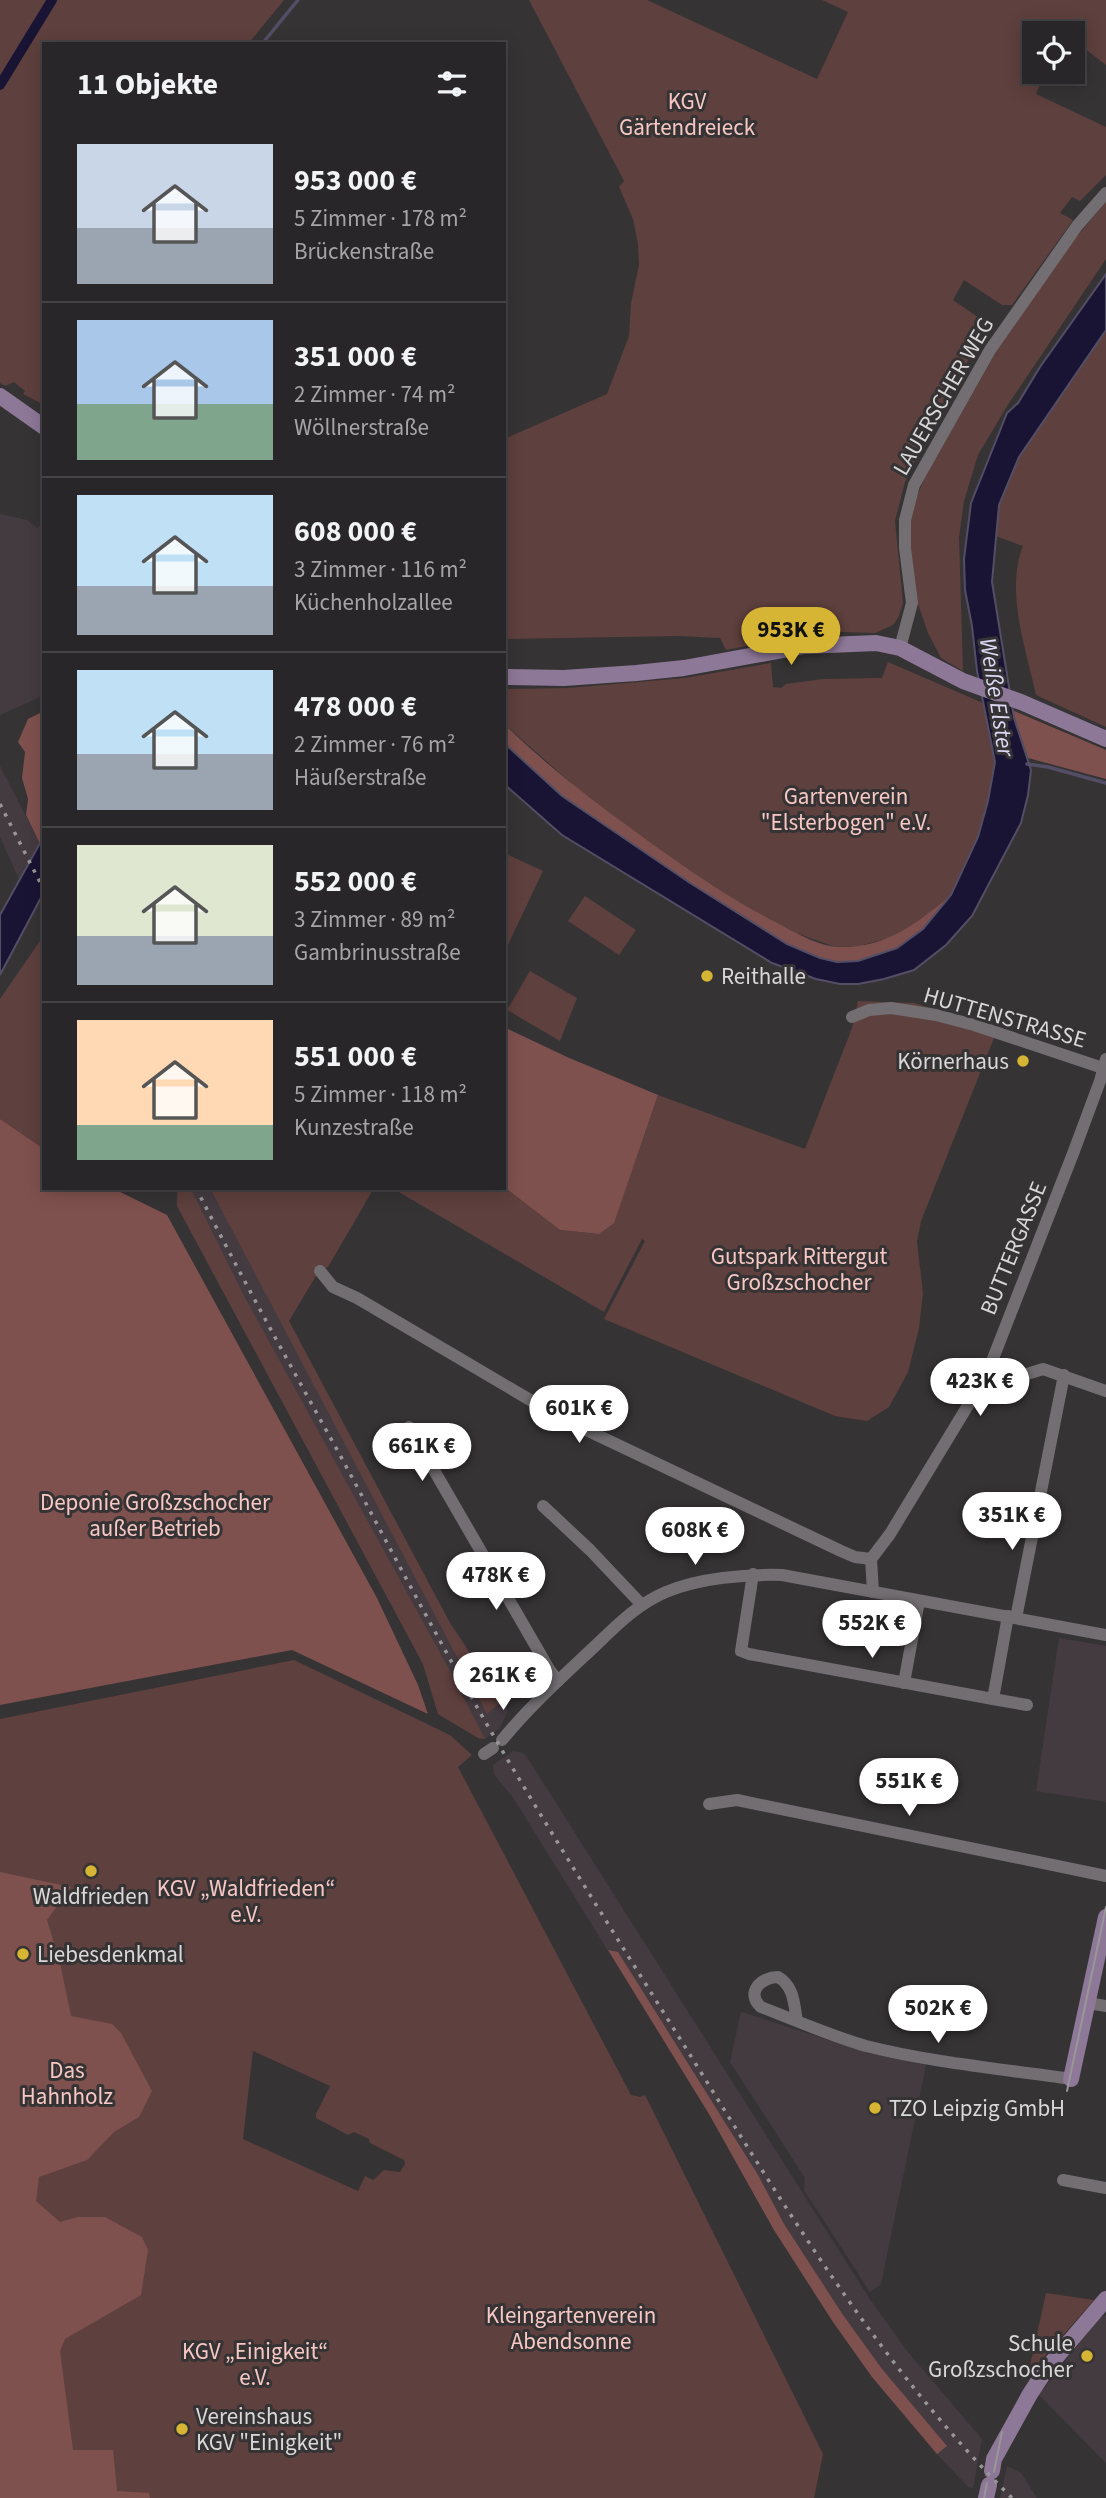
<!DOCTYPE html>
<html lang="de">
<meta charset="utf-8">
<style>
body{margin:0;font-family:"Source Sans 3",sans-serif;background:#302e30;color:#f1f3f6;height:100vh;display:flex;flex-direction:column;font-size:26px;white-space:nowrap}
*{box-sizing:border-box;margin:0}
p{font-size:23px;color:#a5a5a8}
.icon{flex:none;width:38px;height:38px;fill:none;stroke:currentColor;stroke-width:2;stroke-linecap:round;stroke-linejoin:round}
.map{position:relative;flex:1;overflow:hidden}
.side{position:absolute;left:42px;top:42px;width:464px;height:1148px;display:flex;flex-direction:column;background:#282628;border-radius:0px;box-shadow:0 4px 18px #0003,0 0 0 2px #444345}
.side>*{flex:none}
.buttons{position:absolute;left:1022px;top:21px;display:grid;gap:14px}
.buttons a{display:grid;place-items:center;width:63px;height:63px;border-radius:0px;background:#282628;box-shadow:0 4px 18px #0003,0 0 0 2px #444345;font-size:35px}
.price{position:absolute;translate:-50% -60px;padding:0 16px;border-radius:24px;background:#fff;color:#222;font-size:23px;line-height:46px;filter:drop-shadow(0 2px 4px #0008)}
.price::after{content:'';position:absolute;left:50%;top:42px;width:21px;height:16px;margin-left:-10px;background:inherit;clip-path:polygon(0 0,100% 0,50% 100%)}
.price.active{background:#d6b534;color:#111}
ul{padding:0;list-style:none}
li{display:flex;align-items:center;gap:21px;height:175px;padding:0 35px}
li+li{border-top:2px solid #444345}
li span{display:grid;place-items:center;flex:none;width:196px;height:140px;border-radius:0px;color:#555}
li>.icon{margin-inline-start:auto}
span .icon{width:84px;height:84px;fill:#fffc;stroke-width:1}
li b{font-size:30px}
h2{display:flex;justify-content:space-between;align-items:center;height:84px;padding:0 35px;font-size:30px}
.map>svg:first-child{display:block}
.built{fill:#443b41}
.green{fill:#5e403e;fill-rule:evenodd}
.forest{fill:#7f514e}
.water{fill:#1a1434;stroke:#534e65;stroke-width:2}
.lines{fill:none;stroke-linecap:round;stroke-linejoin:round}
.stream{stroke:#534e65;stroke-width:3.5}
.canal{stroke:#1a1434;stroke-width:10}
.street{stroke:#726e71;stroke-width:12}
.secondary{stroke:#8e7898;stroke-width:16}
.tram{stroke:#999698;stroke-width:2}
.rail{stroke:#999698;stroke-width:3.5;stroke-dasharray:3.5 7;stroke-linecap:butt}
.poi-dot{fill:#d6b534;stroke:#363335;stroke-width:2.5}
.labels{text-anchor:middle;stroke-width:6;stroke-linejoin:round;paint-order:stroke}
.park-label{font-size:23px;fill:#f7c7c3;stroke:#363335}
.street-label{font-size:23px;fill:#d9d7d8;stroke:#363335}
.poi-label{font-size:23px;fill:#d9d7d8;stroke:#363335;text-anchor:start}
.water-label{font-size:24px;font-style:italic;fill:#dcdaf5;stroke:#363335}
</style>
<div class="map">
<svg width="1106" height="2498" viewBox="0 0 1106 2498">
<rect width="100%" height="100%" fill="#363335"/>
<g class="built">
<polygon points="0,514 27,520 37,528 44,523 44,695 0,715"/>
<polygon points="0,766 40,844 19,879 0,837"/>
<polygon points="177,1188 220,1188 294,1331 450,1623 508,1711 500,1728 485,1739 478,1738 438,1714 423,1664 177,1206"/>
<polygon points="1059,1638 1106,1646 1106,1802 1036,1791"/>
<polygon points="513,1751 524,1753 532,1765 869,2298 907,2351 982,2439 973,2488 968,2487 937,2454 872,2377 833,2322 774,2230 709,2114 514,1799 494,1774 493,1765"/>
<polygon points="741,2012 869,2053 926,2065 881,2284 870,2292 804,2190 805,2178 730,2062"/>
<polygon points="1106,2315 1106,2463 1039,2395 1099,2318"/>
<polygon points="1007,2466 1021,2473 1037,2498 1000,2498"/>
</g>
<g class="green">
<polygon points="0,0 284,0 248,44 44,44 44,405 23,394 25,391 14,382 5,386 0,383"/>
<polygon points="529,0 647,0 817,79 848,12 822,0 1106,0 1106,65 1080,45 1066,26 1062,33 1034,33 1034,72 1045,72 1036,94 1106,127 1106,175 1080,201 1072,197 1060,213 1073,220 1012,305 1002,305 964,280 953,300 988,324 922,446 905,482 895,521 903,603 898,618 893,625 875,633 842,632 803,635 726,650 720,638 678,636 504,639 504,439 607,394 629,336 631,303 639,265 638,244 633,219 619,187 624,181"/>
<polygon points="1106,202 1106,259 1007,406 978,455 964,501 959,537 963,671 941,658 928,633 918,604 912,579 909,534 913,506 925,477 1001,343 1074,240"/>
<path d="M1106,330V727L1036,695C1026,649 1005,592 1023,546L996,536L999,505L1019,457Z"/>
<polygon points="888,662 983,703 995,761 988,801 978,837 951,895 920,921 896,936 860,946 835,947 796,933 756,913 694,875 594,803 504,724 504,689 568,688 685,678 771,663 773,687 781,688 786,684 823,679 882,678"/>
<polygon points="504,853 543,871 504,953"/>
<polygon points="585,896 636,930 619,955 568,921"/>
<polygon points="44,935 44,1149 0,1119 0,999"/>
<polygon points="530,971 577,998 560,1041 507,1010"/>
<polygon points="858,1001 914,1003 998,1028 921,1221 917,1242 923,1293 919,1328 908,1372 889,1407 867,1421 835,1416 604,1319 645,1241 642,1239 604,1312 392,1188 504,1187 560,1230 599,1234 614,1222 658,1095 805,1149 852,1028"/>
<polygon points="178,1188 190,1188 197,1201 243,1294 451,1673 485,1739 478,1738 438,1714 423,1664 177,1206"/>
<polygon points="210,1188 374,1188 328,1267 319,1271 289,1321 450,1623 502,1701 487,1714"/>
<path d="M294,1660L450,1735L472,1755L458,1767L631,2095L640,2097L645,2095L823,2454L814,2498H0V1719ZM253,2051L330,2086L316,2114V2118L348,2135L354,2132L369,2139L370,2143L404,2160L405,2164L400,2172L384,2170L373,2180L365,2176L358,2191L243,2139Z"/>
<polygon points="1046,2293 1094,2300 1028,2375"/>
</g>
<g class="forest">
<polygon points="1012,710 1106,750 1106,779 1028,758"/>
<polygon points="44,711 44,836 40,844 26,815 28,799 22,778 25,752 18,742 28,719"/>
<path d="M504,724C545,764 590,799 636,832C682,866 728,898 779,924C796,933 819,946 838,947C887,948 916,924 951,895L923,929L897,948L858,961L837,962L820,958L787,944L690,883L562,796L504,743Z"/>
<polygon points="504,1027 567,1057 658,1095 614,1223 599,1234 560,1230 504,1187"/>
<polygon points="0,1119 44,1149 44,1188 112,1188 167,1215 377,1598 418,1685 428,1714 292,1650 0,1705"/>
<polygon points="0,1872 71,1887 47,1920 60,1963 71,2016 112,2024 121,2033 152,2091 139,2117 114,2132 87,2160 39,2177 36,2201 60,2222 78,2217 105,2217 142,2237 148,2250 141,2295 65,2339 60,2351 73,2450 113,2450 117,2491 149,2493 150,2498 0,2498"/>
<polygon points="608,1950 618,1952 758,2175 784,2224 843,2315 882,2369 947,2446 937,2454 872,2377 833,2322 774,2230 709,2114"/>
</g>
<g class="water">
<polygon points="1106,274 1106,330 1019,457 999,505 992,582 1014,718 1031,770 1028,795 1021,823 972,916 946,945 914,970 884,979 858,984 840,984 816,979 772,963 562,835 504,784 504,743 562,796 690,883 787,944 820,958 837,962 858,961 897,948 923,929 951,895 978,837 988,801 995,762 977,671 972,626 965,590 964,559 971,503 1007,413 1018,403 1040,367"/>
<polygon points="44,836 44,892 0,975 0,915"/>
</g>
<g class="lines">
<g class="stream">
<polyline points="262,44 298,0"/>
<polyline points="1027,764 1048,767 1106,783"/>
</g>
<polyline class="canal" points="0,85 52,0"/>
<g class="street">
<polyline points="900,648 912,603 905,548 905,520 914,485 990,350 1077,226 1106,193"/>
<polyline points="852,1017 869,1010 891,1008 936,1015 974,1025 1106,1069"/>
<polyline points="320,1271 333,1287 357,1298 559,1417 841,1551 855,1557 871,1559"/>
<polyline points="987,1374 1024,1375 1043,1369 1106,1391"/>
<polyline points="409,1427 549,1669 558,1681"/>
<polyline points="543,1506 590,1550 642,1605"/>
<polyline points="753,1574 741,1651 749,1654 993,1699 1008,1616"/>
<polyline points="873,1592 871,1559 890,1534 987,1374 1074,1151 1100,1081 1106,1059"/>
<polyline points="1016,1618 1064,1375"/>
<polyline points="904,1683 919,1601"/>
<polyline points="993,1699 1027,1705"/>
<path d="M502,1740C530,1706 562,1677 593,1648C615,1627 637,1604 666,1592C699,1578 746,1574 782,1575L1106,1635"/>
<polyline points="484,1754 493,1748"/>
<polyline points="709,1804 737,1800 1106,1876"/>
<polyline points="1088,2003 1106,2006"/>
<path d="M797,2021C794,2004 794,1986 778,1977C761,1977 745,1993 761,2007C795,2020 831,2036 866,2046C934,2063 1003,2069 1071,2079"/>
<polyline points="1063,2180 1106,2188"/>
</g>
<g class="secondary">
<polyline points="0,396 44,427"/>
<polyline points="504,677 564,678 636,673 684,668 805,646 876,643 900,648 963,681 1021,702 1106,739"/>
<polyline points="1071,2079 1106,1917"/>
<polyline points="992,2471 994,2459 1030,2394 1047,2368 1106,2299"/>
<polyline points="986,2498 989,2485"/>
</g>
<g class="tram">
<polyline points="1067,2091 1106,1907"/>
<polyline points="994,2472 1002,2432"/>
<polyline points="984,2498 987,2483"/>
</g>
<g class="rail">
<polyline points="0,804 44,890"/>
<path d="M196,1188C242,1278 291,1367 340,1455C389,1546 437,1638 489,1728C548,1829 610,1927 672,2026C775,2190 874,2361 1012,2498"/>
</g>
</g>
<g class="poi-dot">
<circle cx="707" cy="976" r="7"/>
<circle cx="1023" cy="1061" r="7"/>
<circle cx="91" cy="1871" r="7"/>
<circle cx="23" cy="1954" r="7"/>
<circle cx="875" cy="2108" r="7"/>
<circle cx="1087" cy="2356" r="7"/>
<circle cx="182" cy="2429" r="7"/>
</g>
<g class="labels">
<g class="park-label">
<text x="687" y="109">KGV<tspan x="687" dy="26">Gärtendreieck</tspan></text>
<text x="846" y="804">Gartenverein<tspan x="846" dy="26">"Elsterbogen" e.V.</tspan></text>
<text x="799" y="1264">Gutspark Rittergut<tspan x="799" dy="26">Großzschocher</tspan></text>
<text x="155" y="1510">Deponie Großzschocher<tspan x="155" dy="26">außer Betrieb</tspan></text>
<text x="246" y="1896">KGV „Waldfrieden“<tspan x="246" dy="26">e.V.</tspan></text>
<text x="67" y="2078">Das<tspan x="67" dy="26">Hahnholz</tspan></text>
<text x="571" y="2323">Kleingartenverein<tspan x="571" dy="26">Abendsonne</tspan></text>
<text x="255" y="2359">KGV „Einigkeit“<tspan x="255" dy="26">e.V.</tspan></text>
</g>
<g class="street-label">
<text transform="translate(943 396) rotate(-60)" y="8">LAUERSCHER WEG</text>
<text transform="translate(1005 1017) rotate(16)" y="8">HUTTENSTRASSE</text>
<text transform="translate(1013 1248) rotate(-68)" y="8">BUTTERGASSE</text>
</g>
<g class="poi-label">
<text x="721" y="984">Reithalle</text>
<text x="1009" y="1069" text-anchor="end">Körnerhaus</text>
<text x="91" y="1904" text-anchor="middle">Waldfrieden</text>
<text x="37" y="1962">Liebesdenkmal</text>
<text x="889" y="2116">TZO Leipzig GmbH</text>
<text x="1073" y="2351" text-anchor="end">Schule<tspan x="1073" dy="26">Großzschocher</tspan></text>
<text x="196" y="2424">Vereinshaus<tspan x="196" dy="26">KGV "Einigkeit"</tspan></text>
</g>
<g class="water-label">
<text transform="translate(997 697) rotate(81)" y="8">Weiße Elster</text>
</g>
</g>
</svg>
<div class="buttons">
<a><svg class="icon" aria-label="locate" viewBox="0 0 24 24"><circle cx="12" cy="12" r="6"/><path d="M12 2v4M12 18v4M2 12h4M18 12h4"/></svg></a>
</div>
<b class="price active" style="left:791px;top:667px">953K €</b>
<b class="price" style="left:980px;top:1418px">423K €</b>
<b class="price" style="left:579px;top:1445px">601K €</b>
<b class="price" style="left:422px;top:1483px">661K €</b>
<b class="price" style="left:1012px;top:1552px">351K €</b>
<b class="price" style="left:695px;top:1567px">608K €</b>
<b class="price" style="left:496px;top:1612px">478K €</b>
<b class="price" style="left:872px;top:1660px">552K €</b>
<b class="price" style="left:503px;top:1712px">261K €</b>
<b class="price" style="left:909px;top:1818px">551K €</b>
<b class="price" style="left:938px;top:2045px">502K €</b>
<section class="side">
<h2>11 Objekte<svg class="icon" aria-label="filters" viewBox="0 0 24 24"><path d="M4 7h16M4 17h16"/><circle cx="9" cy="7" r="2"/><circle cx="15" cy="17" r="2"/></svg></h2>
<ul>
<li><span style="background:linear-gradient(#c9d6e8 60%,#9aa5b1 0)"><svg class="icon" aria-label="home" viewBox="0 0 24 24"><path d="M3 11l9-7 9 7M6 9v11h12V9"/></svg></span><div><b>953 000 €</b><p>5 Zimmer · 178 m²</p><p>Brückenstraße</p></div></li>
<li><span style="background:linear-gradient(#a9c7e8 60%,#7fa58c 0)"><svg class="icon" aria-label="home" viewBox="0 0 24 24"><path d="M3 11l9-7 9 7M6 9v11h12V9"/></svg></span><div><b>351 000 €</b><p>2 Zimmer · 74 m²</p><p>Wöllnerstraße</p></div></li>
<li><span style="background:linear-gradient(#bfe0f5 65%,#9aa5b1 0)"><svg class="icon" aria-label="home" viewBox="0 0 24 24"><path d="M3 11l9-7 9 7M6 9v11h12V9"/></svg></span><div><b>608 000 €</b><p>3 Zimmer · 116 m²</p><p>Küchenholzallee</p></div></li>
<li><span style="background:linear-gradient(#bfe0f5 60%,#9aa5b1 0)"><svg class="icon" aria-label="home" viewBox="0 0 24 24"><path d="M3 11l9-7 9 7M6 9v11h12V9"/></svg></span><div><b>478 000 €</b><p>2 Zimmer · 76 m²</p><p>Häußerstraße</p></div></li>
<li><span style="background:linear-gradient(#dfe7d0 65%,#9aa5b1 0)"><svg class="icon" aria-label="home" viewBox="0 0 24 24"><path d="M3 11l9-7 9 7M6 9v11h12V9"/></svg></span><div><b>552 000 €</b><p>3 Zimmer · 89 m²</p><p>Gambrinusstraße</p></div></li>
<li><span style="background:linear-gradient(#ffd9b3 75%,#7fa58c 0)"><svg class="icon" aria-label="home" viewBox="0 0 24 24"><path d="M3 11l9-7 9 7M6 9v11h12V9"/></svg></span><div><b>551 000 €</b><p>5 Zimmer · 118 m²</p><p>Kunzestraße</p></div></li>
</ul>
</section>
</div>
